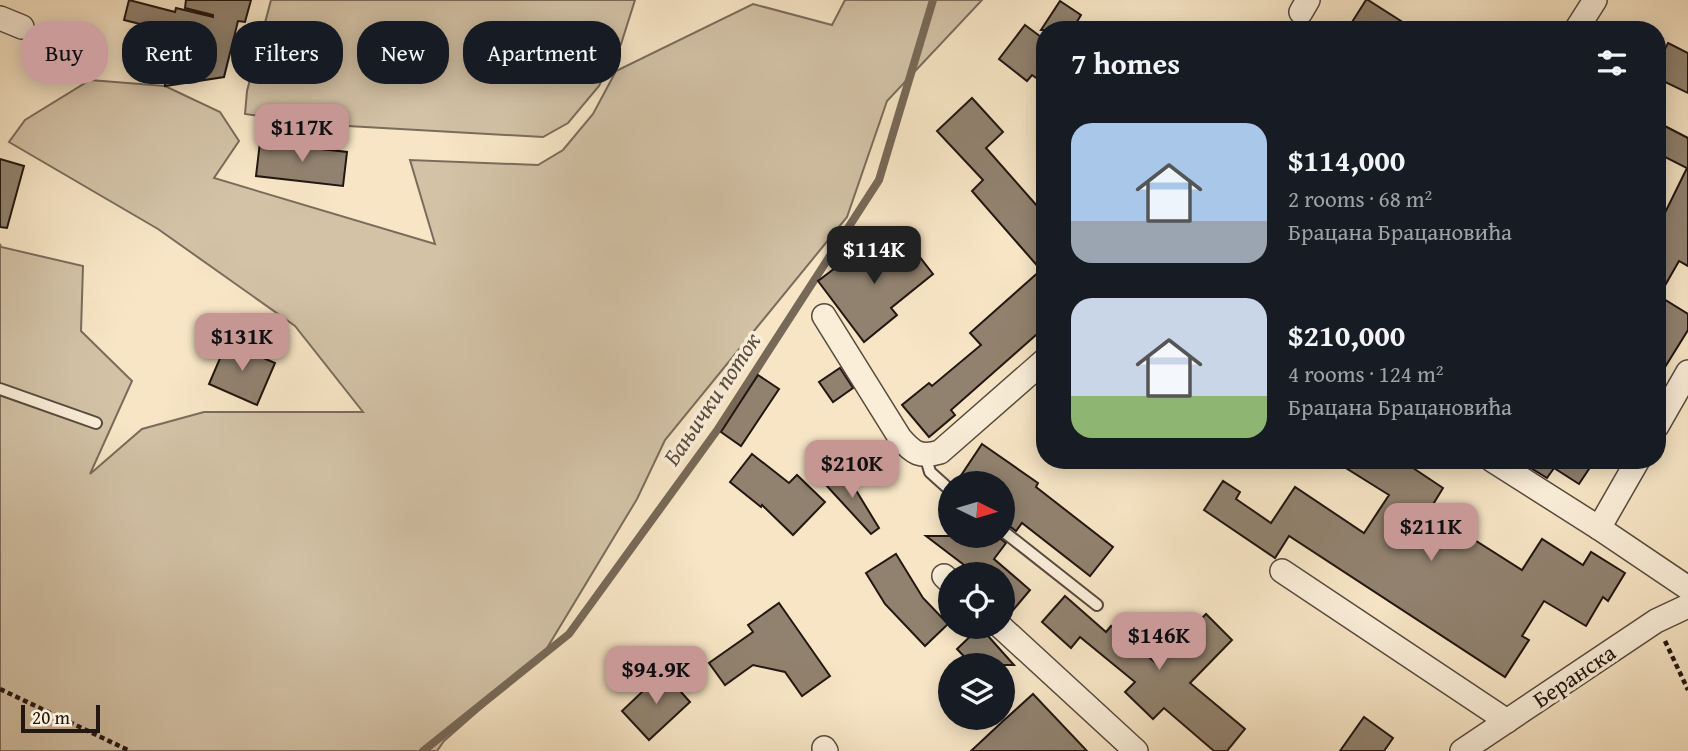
<!DOCTYPE html>
<meta charset="utf-8">
<style>
body{margin:0;font-family:"Gentium Book Plus",serif;background:#242831;color:#f1f3f6;height:100vh;display:flex;flex-direction:column;font-size:26px;white-space:nowrap}
*{box-sizing:border-box;margin:0}
p{font-size:23px;color:#9ea1a6}
.icon{flex:none;width:38px;height:38px;fill:none;stroke:currentColor;stroke-width:2;stroke-linecap:round;stroke-linejoin:round}
.map{position:relative;flex:1;overflow:hidden}
.sheet{position:absolute;left:1036px;top:21px;width:630px;height:448px;display:flex;flex-direction:column;background:#171b24;border-radius:28px;box-shadow:0 4px 18px #0003}
.sheet>*{flex:none}
.top-card{position:absolute;left:21px;top:21px;width:665px;height:63px;display:flex;gap:14px}
.needle{width:46px;rotate:95deg}
.tools{position:absolute;left:938px;top:471px;display:grid;gap:14px}
.tools a{display:grid;place-items:center;width:77px;height:77px;border-radius:50%;background:#171b24;box-shadow:0 4px 18px #0003;font-size:35px}
.scale{position:absolute;left:21px;bottom:18px;width:79px;box-sizing:border-box;padding-left:7px;border:4px solid #221711;border-top:0;font-size:19px;line-height:24px;white-space:nowrap;color:#221711;-webkit-text-stroke:5px #faeed9;paint-order:stroke}
.price{position:absolute;translate:-50% -60px;padding:0 16px;border-radius:14px;background:#c59692;color:#111;font-size:23px;line-height:46px;filter:drop-shadow(0 2px 4px #0008)}
.price::after{content:'';position:absolute;left:50%;top:42px;width:21px;height:16px;margin-left:-10px;background:inherit;clip-path:polygon(0 0,100% 0,50% 100%)}
.price.current{background:#222;color:#fff}
ul{padding:0;list-style:none}
li{display:flex;align-items:center;gap:21px;height:175px;padding:0 35px}
li span{display:grid;place-items:center;flex:none;width:196px;height:140px;border-radius:21px;color:#555}
li>.icon{margin-inline-start:auto}
span .icon{width:84px;height:84px;fill:#fffc;stroke-width:1}
li b{font-size:30px}
h2{display:flex;justify-content:space-between;align-items:center;height:84px;padding:0 35px;font-size:30px}
.tag{padding:0 24px;border-radius:28px;background:#171b24;box-shadow:0 4px 18px #0003;font-size:24px;line-height:63px}
.tag.current{background:#c59692;color:#111}
.map>svg:first-child{display:block}
.green{fill:#d3c2a6;stroke:#7a6c5c;stroke-width:2}
.lines{fill:none;stroke-linecap:round;stroke-linejoin:round}
.stream{stroke:#776958;stroke-width:8}
.building{fill:#91826f;stroke:#221711;stroke-width:2}
.service-casing{stroke:#574a3e;stroke-width:14}
.minor-casing{stroke:#574a3e;stroke-width:26}
.path{stroke:#221711;stroke-width:4.5;stroke-dasharray:5 3.5;stroke-linecap:butt}
.service{stroke:#faeed9;stroke-width:10}
.minor{stroke:#faeed9;stroke-width:23}
.labels{text-anchor:middle;stroke-width:7;stroke-linejoin:round;paint-order:stroke}
.street-label{font-size:23px;fill:#221711;stroke:#faeed9}
.water-label{font-size:24px;font-style:italic;fill:#5a4d41;stroke:#faeed9}
</style>
<div class="map">
<svg width="1688" height="751" viewBox="0 0 1688 751">
<rect width="100%" height="100%" fill="#f7e5c5"/>
<filter id="stains"><feTurbulence type="fractalNoise" baseFrequency=".00286" numOctaves="4"/><feColorMatrix values="0 0 0 0 .2 0 0 0 0 .09 0 0 0 0 .02 0 0 0 .5 -.17"/></filter>
<radialGradient id="worn" r=".72"><stop offset=".6" stop-color="#630" stop-opacity="0"/><stop offset="1" stop-color="#630" stop-opacity=".3"/></radialGradient>
<g class="green">
<polygon points="271,0 635,0 621,44 599,86 568,123 543,137 330,125 245,114 247,91"/>
<polygon points="845,0 982,0 887,101 847,217 665,440 637,499 544,653 444,741 437,751 0,751 0,244 1,247 83,266 81,331 132,381 90,474 142,429 204,412 363,412 295,326 158,229 9,142 25,120 90,80 165,86 220,112 239,141 214,178 435,244 410,160 538,165 563,150 593,114 616,71 753,4 832,25"/>
</g>
<g class="lines">
<polyline class="stream" points="423,751 569,634 718,429 879,180 933,0"/>
</g>
<g class="building">
<polygon points="129,0 175,12 176,8 213,17 213,15 185,8 186,0 251,0 245,22 238,21 224,77 165,86 161,47 144,43 148,26 124,20"/>
<polygon points="1366,0 1368,0 1415,30 1347,30"/>
<polygon points="1060,1 1081,15 1072,30 1041,30"/>
<polygon points="1025,25 1045,40 1045,84 1032,75 1027,81 999,59"/>
<polygon points="1668,43 1688,53 1688,93 1657,78 1657,47 1664,51"/>
<polygon points="972,98 1003,132 986,148 1045,215 1045,327 951,410 955,415 929,437 902,405 929,383 932,386 981,345 970,333 1041,270 972,191 983,180 937,131"/>
<polygon points="1657,122 1688,138 1688,266 1679,261 1659,296 1688,314 1688,330 1657,380 1657,229 1687,168 1657,153"/>
<polygon points="260,142 347,152 343,186 256,176"/>
<polygon points="0,159 24,166 7,228 0,227"/>
<polygon points="872,240 887,259 908,242 933,274 891,308 897,315 864,342 818,281"/>
<polygon points="227,342 275,363 257,405 209,384"/>
<polygon points="840,368 853,388 833,402 819,382"/>
<polygon points="758,375 779,389 741,446 721,432"/>
<polygon points="982,444 1038,483 1036,487 1113,547 1090,576 1022,523 1016,531 1008,525 1003,523 1003,483 956,483"/>
<polygon points="752,454 789,483 797,475 825,502 793,535 762,505 761,507 730,482"/>
<polygon points="1333,460 1401,460 1443,488 1429,511 1522,570 1542,539 1583,565 1591,552 1625,573 1608,601 1603,597 1586,626 1544,601 1522,636 1529,640 1505,677 1289,536 1275,558 1204,510 1223,481 1240,492 1236,499 1271,523 1295,487 1364,533 1389,495"/>
<polygon points="1518,460 1595,460 1579,484 1554,468 1547,478"/>
<polygon points="843,469 879,528 871,534 826,485"/>
<polygon points="926,536 997,536 1006,543 994,559 1030,590 1009,615 1003,612 1003,574 976,574"/>
<polygon points="896,554 923,598 948,624 925,646 885,604 866,573"/>
<polygon points="1065,596 1106,632 1111,626 1157,664 1206,614 1232,640 1190,683 1245,729 1227,751 1214,751 1164,708 1153,719 1125,692 1135,682 1080,637 1071,648 1042,622"/>
<polygon points="779,603 830,676 802,696 785,672 753,665 725,685 709,663 753,632 748,625"/>
<polygon points="980,627 1014,665 972,665 957,649"/>
<polygon points="663,672 690,702 649,740 622,711"/>
<polygon points="1033,694 1087,751 971,751 1002,722"/>
<polygon points="1364,717 1393,738 1384,751 1340,751"/>
</g>
<g class="lines">
<defs>
<g id="service">
<polyline points="0,389 96,423"/>
<polyline points="925,455 930,472 950,490"/>
<polyline points="1003,531 1097,605"/>
</g>
<g id="minor">
<polyline points="1301,12 1308,0"/>
<polyline points="0,18 22,27"/>
<polyline points="1576,30 1595,0"/>
<path d="M824,316L900,438C913,453 920,458 940,452L1045,360"/>
<polyline points="1657,426 1688,372"/>
<polyline points="1492,460 1599,528 1688,588"/>
<polyline points="1599,528 1638,460"/>
<polyline points="1282,571 1507,721"/>
<polyline points="944,576 950,582"/>
<polyline points="1000,626 1136,751"/>
<polyline points="824,748 826,751"/>
<polyline points="1462,751 1656,621 1688,606"/>
</g>
</defs>
<use href="#service" class="service-casing"/>
<use href="#minor" class="minor-casing"/>
<g class="path">
<polyline points="1665,641 1688,690"/>
<polyline points="0,689 130,751"/>
</g>
<use href="#service" class="service"/>
<use href="#minor" class="minor"/>
</g>
<g class="labels">
<g class="street-label">
<text transform="translate(1574 676) rotate(-34)" y="8">Беранска</text>
</g>
<g class="water-label">
<text transform="translate(712 399) rotate(-56)" y="8">Бањички поток</text>
</g>
</g>
<rect width="100%" height="100%" filter="url(#stains)"/>
<rect width="100%" height="100%" fill="url(#worn)"/>
</svg>
<div class="tools">
<a><svg class="needle" viewBox="-14 -14 28 28"><path d="M0-13l5 13h-10z" fill="#e53935"/><path d="M0 13l5-13h-10z" fill="#9ea1a6"/></svg></a>
<a><svg class="icon" aria-label="locate" viewBox="0 0 24 24"><circle cx="12" cy="12" r="6"/><path d="M12 2v4M12 18v4M2 12h4M18 12h4"/></svg></a>
<a><svg class="icon" aria-label="layers" viewBox="0 0 24 24"><path d="M12 4l9 5-9 5-9-5zM3 14l9 5 9-5"/></svg></a>
</div>
<div class="scale">20 m</div>
<b class="price" style="left:302px;top:164px">$117K</b>
<b class="price current" style="left:874px;top:286px">$114K</b>
<b class="price" style="left:242px;top:373px">$131K</b>
<b class="price" style="left:852px;top:500px">$210K</b>
<b class="price" style="left:1431px;top:563px">$211K</b>
<b class="price" style="left:1159px;top:672px">$146K</b>
<b class="price" style="left:656px;top:706px">$94.9K</b>
<div class="top-card">
<a class="tag current">Buy</a>
<a class="tag">Rent</a>
<a class="tag">Filters</a>
<a class="tag">New</a>
<a class="tag">Apartment</a>
</div>
<section class="sheet">
<h2>7 homes<svg class="icon" aria-label="filters" viewBox="0 0 24 24"><path d="M4 7h16M4 17h16"/><circle cx="9" cy="7" r="2"/><circle cx="15" cy="17" r="2"/></svg></h2>
<ul>
<li><span style="background:linear-gradient(#a9c7e8 70%,#9aa5b1 0)"><svg class="icon" aria-label="home" viewBox="0 0 24 24"><path d="M3 11l9-7 9 7M6 9v11h12V9"/></svg></span><div><b>$114,000</b><p>2 rooms · 68 m²</p><p>Брацана Брацановића</p></div></li>
<li><span style="background:linear-gradient(#c9d6e8 70%,#8fb573 0)"><svg class="icon" aria-label="home" viewBox="0 0 24 24"><path d="M3 11l9-7 9 7M6 9v11h12V9"/></svg></span><div><b>$210,000</b><p>4 rooms · 124 m²</p><p>Брацана Брацановића</p></div></li>
</ul>
</section>
</div>
